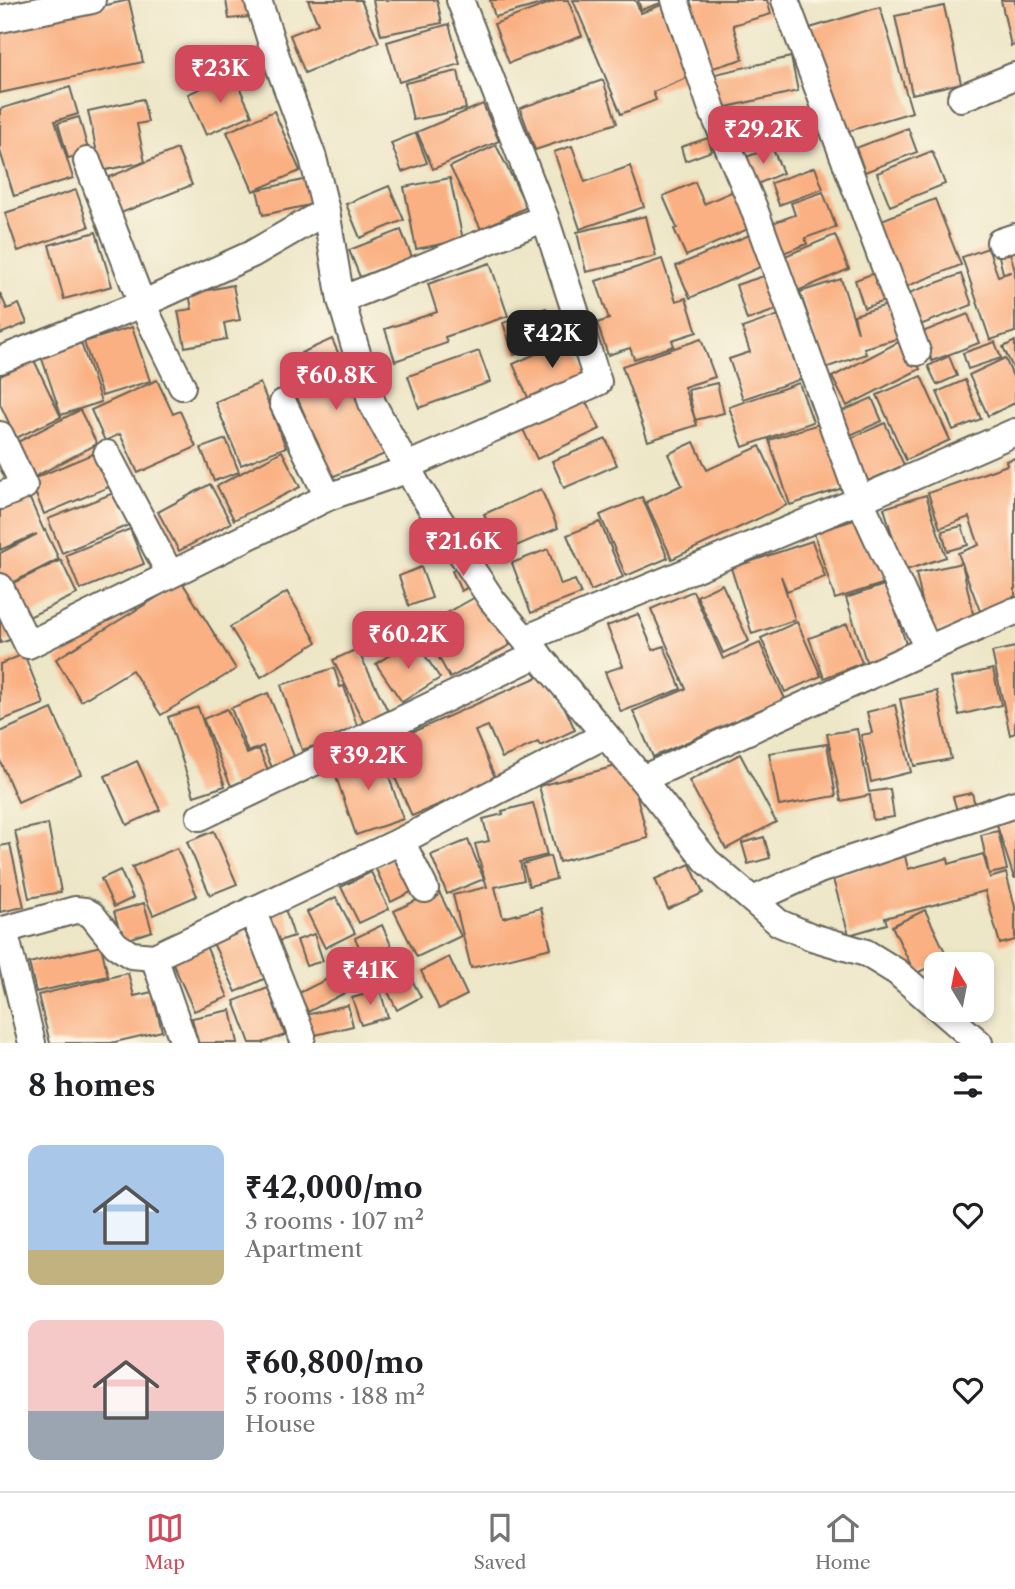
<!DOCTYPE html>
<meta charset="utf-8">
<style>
body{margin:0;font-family:"Libre Caslon Text",serif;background:#f2f2f2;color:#202124;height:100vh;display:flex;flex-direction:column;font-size:26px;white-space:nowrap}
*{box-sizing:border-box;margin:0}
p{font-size:23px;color:#757577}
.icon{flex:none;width:38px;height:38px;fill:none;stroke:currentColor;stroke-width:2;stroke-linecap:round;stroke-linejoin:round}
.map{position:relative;height:1043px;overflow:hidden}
.side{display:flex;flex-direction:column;background:#fff;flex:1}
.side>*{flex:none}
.needle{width:46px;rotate:350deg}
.controls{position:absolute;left:924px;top:952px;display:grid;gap:14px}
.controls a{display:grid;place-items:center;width:70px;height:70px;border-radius:14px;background:#fff;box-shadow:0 4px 10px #0003;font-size:35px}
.price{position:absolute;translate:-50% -60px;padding:0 16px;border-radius:14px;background:#d1495b;color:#fff;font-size:23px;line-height:46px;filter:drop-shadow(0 2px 4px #0008)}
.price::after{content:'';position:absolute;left:50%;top:42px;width:21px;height:16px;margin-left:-10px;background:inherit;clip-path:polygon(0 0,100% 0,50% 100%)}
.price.selected{background:#222;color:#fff}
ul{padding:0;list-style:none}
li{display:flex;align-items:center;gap:21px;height:175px;padding:0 28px}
li span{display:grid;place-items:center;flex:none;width:196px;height:140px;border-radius:14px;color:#555}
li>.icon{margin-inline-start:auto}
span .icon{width:84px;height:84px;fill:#fffc;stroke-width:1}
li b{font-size:30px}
h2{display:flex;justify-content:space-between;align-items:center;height:84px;padding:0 28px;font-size:30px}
.dock{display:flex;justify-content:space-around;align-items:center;height:98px;border-top:2px solid #e0e0e0;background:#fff;font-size:19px;color:#757577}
.dock a{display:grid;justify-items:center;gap:4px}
.dock .selected{color:#d1495b}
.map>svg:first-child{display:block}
.building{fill:#fab082}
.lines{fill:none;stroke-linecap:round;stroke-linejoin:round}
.minor-casing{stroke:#656358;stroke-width:30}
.minor{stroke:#fff;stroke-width:26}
</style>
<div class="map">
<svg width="1015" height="1043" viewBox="0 0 1015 1043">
<rect width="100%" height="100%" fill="#fcf5e5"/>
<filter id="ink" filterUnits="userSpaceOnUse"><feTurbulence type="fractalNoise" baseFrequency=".0143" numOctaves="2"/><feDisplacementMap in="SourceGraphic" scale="14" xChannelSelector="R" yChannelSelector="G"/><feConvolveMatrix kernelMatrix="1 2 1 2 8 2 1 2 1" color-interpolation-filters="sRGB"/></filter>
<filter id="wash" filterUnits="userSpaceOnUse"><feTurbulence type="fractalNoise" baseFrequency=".00686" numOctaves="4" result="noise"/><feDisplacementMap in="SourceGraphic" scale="28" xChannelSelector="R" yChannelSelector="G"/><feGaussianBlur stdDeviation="1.57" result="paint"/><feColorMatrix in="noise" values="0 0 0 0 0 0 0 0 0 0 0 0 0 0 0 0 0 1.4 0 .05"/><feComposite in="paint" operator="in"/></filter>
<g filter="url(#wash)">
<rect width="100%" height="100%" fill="#ede6c7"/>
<g id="blocks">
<g class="building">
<polygon points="129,0 143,62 0,93 0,29"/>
<polygon points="226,0 247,0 249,17 229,19"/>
<polygon points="308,0 361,0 379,42 305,73 290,35 318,24"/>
<polygon points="373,0 437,0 442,23 381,35"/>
<polygon points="490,0 552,0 552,1 495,17"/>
<polygon points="558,0 568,0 582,36 509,63 494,24"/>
<polygon points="573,0 635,0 641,13 661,5 670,27 674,26 694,75 653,92 656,100 621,114"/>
<polygon points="638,0 669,0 641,10"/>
<polygon points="688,0 767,0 771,14 733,25 743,59 706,70"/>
<polygon points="1001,0 1015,0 1015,45 1011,46"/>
<polygon points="944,6 961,83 912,94 895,16"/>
<polygon points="880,7 912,112 842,133 810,28"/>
<polygon points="449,24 460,64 399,82 387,42"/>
<polygon points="791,57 798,91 718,109 711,75"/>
<polygon points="458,71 466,109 413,120 405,83"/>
<polygon points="233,74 252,115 206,135 188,94"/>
<polygon points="603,80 617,123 535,150 520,108"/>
<polygon points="70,87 78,114 55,121 73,178 14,196 0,151 0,109"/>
<polygon points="143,99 148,122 137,124 145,162 101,171 88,111"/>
<polygon points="483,104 499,141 433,169 417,132"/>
<polygon points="274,111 300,171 253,191 227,132"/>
<polygon points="79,117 89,153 68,158 58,123"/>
<polygon points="908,128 917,152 865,172 856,148"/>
<polygon points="416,133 427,163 402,172 391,143"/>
<polygon points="708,138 712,151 685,161 681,147"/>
<polygon points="496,145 527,207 481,229 450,167"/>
<polygon points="572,146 585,182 630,166 644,207 580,229 554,152"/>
<polygon points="772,147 783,173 755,185 744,158"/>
<polygon points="177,149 192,185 121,213 107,178"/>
<polygon points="932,151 945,184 890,206 877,173"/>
<polygon points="815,167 823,189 779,205 771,183"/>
<polygon points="450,178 463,240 416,249 404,187"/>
<polygon points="308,179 314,204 263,215 257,190"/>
<polygon points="695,182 704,204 738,189 755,226 686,256 674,229 677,228 663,196"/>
<polygon points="389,186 404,220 360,238 346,204"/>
<polygon points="76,190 89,227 18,251 5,213"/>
<polygon points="823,192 836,227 805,238 807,244 778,255 767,225 795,215 791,203"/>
<polygon points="935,199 961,265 900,289 874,223"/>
<polygon points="646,216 656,256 586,272 577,232"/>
<polygon points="401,230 412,257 360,277 349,250"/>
<polygon points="96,232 112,286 64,299 49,245"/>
<polygon points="754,233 767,264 690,298 676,266"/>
<polygon points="835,235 849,269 793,293 778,259"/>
<polygon points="1008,245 1015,271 1015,332 990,340 962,257 988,248 998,276 1011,272 1003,273 997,248"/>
<polygon points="662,259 676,301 686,298 697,332 672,340 674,346 634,359 630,348 608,355 597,323 609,319 596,281"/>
<polygon points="490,263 508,316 445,337 447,343 395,361 385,329 437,312 428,284"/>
<polygon points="883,270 893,298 864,308 855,280"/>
<polygon points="961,274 972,305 915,327 903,295"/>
<polygon points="767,275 779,309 747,320 736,285"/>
<polygon points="841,279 858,332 854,315 897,302 907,336 864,348 866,354 825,368 800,292"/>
<polygon points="233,285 240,320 224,323 227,339 185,347 178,311 192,309 189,294"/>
<polygon points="0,293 7,309 19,304 27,323 0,334"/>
<polygon points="546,308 557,340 514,355 503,323"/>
<polygon points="968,314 979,343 932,361 920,333"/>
<polygon points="779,315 801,379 743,399 729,359 750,352 742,328"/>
<polygon points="132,327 150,381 102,396 84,342"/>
<polygon points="573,337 590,376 530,402 513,364"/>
<polygon points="332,339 359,400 387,453 332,477 291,384 311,375 301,353"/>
<polygon points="701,339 715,377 684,387 697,425 648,441 622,366"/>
<polygon points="904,339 920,369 847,406 832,377"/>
<polygon points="1015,341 1015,372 1003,347"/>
<polygon points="995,342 1001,358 968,369 963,353"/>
<polygon points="81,343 101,402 61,415 41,356"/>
<polygon points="479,351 490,382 419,408 408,376"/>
<polygon points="949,356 957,376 937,385 928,366"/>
<polygon points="1005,358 1015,381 1015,403 988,416 969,375"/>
<polygon points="34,360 61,417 16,438 0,404 0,376"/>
<polygon points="921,376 950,440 906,460 877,395"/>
<polygon points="157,380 173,414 180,411 196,447 138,473 120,434 105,441 91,410"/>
<polygon points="965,380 981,419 953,430 937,392"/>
<polygon points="260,383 286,447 241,465 215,402"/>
<polygon points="717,383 724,413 695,420 688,390"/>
<polygon points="799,383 813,422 743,447 729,407"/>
<polygon points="581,392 600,429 537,459 519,421"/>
<polygon points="872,398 882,421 846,437 836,414"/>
<polygon points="80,410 97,444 29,480 12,445 62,419 63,421 62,419"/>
<polygon points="825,422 846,487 790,505 769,440"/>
<polygon points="885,423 904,465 861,484 842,442"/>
<polygon points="226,439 239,472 214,481 201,448"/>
<polygon points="606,439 617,465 564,488 552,461"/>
<polygon points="694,442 707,470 760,446 787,505 672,559 646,502 682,485 668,454"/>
<polygon points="102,450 116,484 44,514 30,480"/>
<polygon points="282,451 300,487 234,520 217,486"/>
<polygon points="1015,458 1015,598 980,611 958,553 979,545 969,517 940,528 928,493 1007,465 1006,461"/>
<polygon points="210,484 231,523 179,551 158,512"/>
<polygon points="541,489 558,528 500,553 484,514"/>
<polygon points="26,490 44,531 45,530 59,559 6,586 0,573 0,553 37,534 0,550 0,502"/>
<polygon points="116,492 129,525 62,553 48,519"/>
<polygon points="926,495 946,557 903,571 884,508"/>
<polygon points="642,497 668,558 626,576 600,515"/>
<polygon points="863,517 885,583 835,599 814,533"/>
<polygon points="600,522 623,577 591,591 567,535"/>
<polygon points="962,526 968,545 947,551 942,531"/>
<polygon points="130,529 144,564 80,590 66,555"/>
<polygon points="812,541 825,577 787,591 781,576 795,620 752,634 731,568"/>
<polygon points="548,549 561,585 575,580 581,594 531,613 512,563"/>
<polygon points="61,560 77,594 29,617 13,583"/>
<polygon points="962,563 975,623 929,633 916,573"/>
<polygon points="464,565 474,584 461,591 452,571"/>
<polygon points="421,567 432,598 409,606 399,576"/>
<polygon points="182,582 236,669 161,715 132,670 81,701 56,659"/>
<polygon points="722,584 749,641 723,653 697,596"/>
<polygon points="887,584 908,650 867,664 846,598"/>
<polygon points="693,591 723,659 760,643 785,699 653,757 633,711 686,689 651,609"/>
<polygon points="287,592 317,642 261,677 230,627"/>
<polygon points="481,594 510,645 450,678 422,627"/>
<polygon points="3,614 10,640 0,643 0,615"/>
<polygon points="638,614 653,650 664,646 681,689 621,712 605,672 623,666 607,626"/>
<polygon points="797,622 821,676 785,692 761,638"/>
<polygon points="847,624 862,663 824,678 809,638"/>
<polygon points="414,639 440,678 402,702 376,664"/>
<polygon points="1015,647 1015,733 1010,735 992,652"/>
<polygon points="357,649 388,711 364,723 333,660"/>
<polygon points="24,654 44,704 0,721 0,664"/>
<polygon points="334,668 340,687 344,686 359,732 302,750 281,685"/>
<polygon points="993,669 1001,705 959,715 951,678"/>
<polygon points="549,672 575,730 540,746 538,742 502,758 488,726 475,731 497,782 464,794 412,816 381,746"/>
<polygon points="937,691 951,759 914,766 900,699"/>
<polygon points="268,693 296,761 273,770 263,746 248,752 231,708"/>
<polygon points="895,705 911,772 871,782 861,735 872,733 867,712"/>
<polygon points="198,707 225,786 194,796 168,717"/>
<polygon points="52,709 81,774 18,802 0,761 0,732"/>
<polygon points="227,709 247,754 259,749 268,770 231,786 203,719"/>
<polygon points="857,729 869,792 890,789 894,817 873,820 870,795 841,801 827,734"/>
<polygon points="827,744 836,796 779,806 769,753"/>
<polygon points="380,749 403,819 356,835 332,765"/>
<polygon points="740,754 776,822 726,849 689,781"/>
<polygon points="137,761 160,810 127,825 105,776"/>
<polygon points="628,763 648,838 559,862 539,786"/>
<polygon points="972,793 976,809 958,814 953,797"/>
<polygon points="533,803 547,855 520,862 524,880 495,887 503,918 541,908 551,948 471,968 453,895 487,887 475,844 489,841 483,819 503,814 502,811"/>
<polygon points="1015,813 1015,878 1014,878 995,819"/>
<polygon points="48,824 61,892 29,898 15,831"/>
<polygon points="214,831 237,884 210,895 187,842"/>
<polygon points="998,831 1007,870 989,874 981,835"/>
<polygon points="764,837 770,858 748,864 742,843"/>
<polygon points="468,840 484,879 447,894 431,855"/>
<polygon points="10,844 24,907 0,912 0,846"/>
<polygon points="177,848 197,896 153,915 132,867"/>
<polygon points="983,854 990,878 1006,873 1015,907 1015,940 1000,944 985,891 885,918 887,924 849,935 832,876 905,856 908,869 948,858 949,864"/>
<polygon points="401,855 417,889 391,902 375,867"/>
<polygon points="550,856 556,879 529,886 523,864"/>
<polygon points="690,864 703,893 668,909 655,879"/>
<polygon points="120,870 133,898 114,907 101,879"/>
<polygon points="371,872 389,909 359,923 341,887"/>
<polygon points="438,890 461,936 417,957 394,911"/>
<polygon points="336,897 355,933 325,948 307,912"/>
<polygon points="144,903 152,931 123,941 114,912"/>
<polygon points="285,909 294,936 276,942 268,915"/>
<polygon points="925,910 948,958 915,974 892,926"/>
<polygon points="382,925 404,974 377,987 355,938"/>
<polygon points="243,929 266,978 236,992 213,943"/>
<polygon points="314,934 323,961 306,966 297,940"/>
<polygon points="101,946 108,976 36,992 29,963"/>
<polygon points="206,946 228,997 194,1011 172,961"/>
<polygon points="449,957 467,995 439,1009 421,971"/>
<polygon points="357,964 366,982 308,1012 299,993"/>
<polygon points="128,973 134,996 152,992 162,1031 111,1043 50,1043 38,995"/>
<polygon points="411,978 421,997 397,1010 387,990"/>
<polygon points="268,988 285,1035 262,1043 250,1043 234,1001"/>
<polygon points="380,990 388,1017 361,1025 352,998"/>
<polygon points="348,1005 353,1026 311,1036 306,1015"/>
<polygon points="231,1010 238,1043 198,1043 192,1018"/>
</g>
</g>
</g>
<g filter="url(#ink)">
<use href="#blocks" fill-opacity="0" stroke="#656358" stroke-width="2"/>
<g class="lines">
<defs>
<g id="minor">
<polyline points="258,0 279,66 313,158 326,211 341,300 372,403 419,489 492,600 629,763 707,861 779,923 812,937 866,953 897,972 936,1006"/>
<polyline points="675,0 712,109 753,206 860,500 928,649"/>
<polyline points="785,0 917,352"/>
<polyline points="0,19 92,0"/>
<polyline points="961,98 1015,76"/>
<polyline points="87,161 142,304 182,386"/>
<polyline points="1000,242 1015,237"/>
<polyline points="341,300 545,218"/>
<polyline points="0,360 142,304 252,254 326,211"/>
<polyline points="283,403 328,497"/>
<polyline points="0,435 24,486 0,496"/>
<polyline points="107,454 170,574"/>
<polyline points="407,466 598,382 545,218 460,0"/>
<polyline points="0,587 28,645 328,497 409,469"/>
<polyline points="525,639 860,500 1015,432"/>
<polyline points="642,779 928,649 1015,611"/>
<polyline points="200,817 538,654"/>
<polyline points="401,841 425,889"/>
<polyline points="753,900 819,870 1015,804"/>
<polyline points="252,910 302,1036"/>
<polyline points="4,930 32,1043"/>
<polyline points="0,931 75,910 85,911 92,915 116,945 131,955 154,957 401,841 605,735"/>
<polyline points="154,957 184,1043"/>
<polyline points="941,1010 979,1043"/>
</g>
</defs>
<use href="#minor" class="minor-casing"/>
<use href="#minor" class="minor"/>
</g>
</g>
</svg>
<div class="controls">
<a><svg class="needle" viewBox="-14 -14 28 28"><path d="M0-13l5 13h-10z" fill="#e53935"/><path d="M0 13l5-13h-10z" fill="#757577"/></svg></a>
</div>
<b class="price" style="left:220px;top:105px">₹23K</b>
<b class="price" style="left:763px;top:166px">₹29.2K</b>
<b class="price selected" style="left:552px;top:370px">₹42K</b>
<b class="price" style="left:336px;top:412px">₹60.8K</b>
<b class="price" style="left:463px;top:578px">₹21.6K</b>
<b class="price" style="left:408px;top:671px">₹60.2K</b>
<b class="price" style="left:368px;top:792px">₹39.2K</b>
<b class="price" style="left:370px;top:1007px">₹41K</b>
</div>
<section class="side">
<h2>8 homes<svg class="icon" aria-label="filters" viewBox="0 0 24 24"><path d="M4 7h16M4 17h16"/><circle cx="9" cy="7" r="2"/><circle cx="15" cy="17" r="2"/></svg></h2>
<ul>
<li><span style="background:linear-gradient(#a9c7e8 75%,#c2b280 0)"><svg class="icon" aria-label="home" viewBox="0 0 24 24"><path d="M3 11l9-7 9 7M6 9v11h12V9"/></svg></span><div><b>₹42,000/mo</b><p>3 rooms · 107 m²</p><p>Apartment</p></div><svg class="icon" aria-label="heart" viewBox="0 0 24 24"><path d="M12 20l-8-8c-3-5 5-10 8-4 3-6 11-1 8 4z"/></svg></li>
<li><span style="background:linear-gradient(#f6c9c9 65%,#9aa5b1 0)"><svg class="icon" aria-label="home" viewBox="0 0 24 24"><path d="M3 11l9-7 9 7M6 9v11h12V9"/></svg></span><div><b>₹60,800/mo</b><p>5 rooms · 188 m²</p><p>House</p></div><svg class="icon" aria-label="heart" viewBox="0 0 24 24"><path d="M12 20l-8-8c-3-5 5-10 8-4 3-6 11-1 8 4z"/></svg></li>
</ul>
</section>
<nav class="dock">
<a class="selected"><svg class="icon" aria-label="map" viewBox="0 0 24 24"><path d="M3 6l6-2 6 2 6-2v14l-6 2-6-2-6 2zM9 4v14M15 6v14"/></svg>Map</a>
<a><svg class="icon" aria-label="saved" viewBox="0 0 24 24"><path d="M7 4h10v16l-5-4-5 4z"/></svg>Saved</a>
<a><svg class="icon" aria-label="home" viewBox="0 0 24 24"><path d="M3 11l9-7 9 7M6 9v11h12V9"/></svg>Home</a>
</nav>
